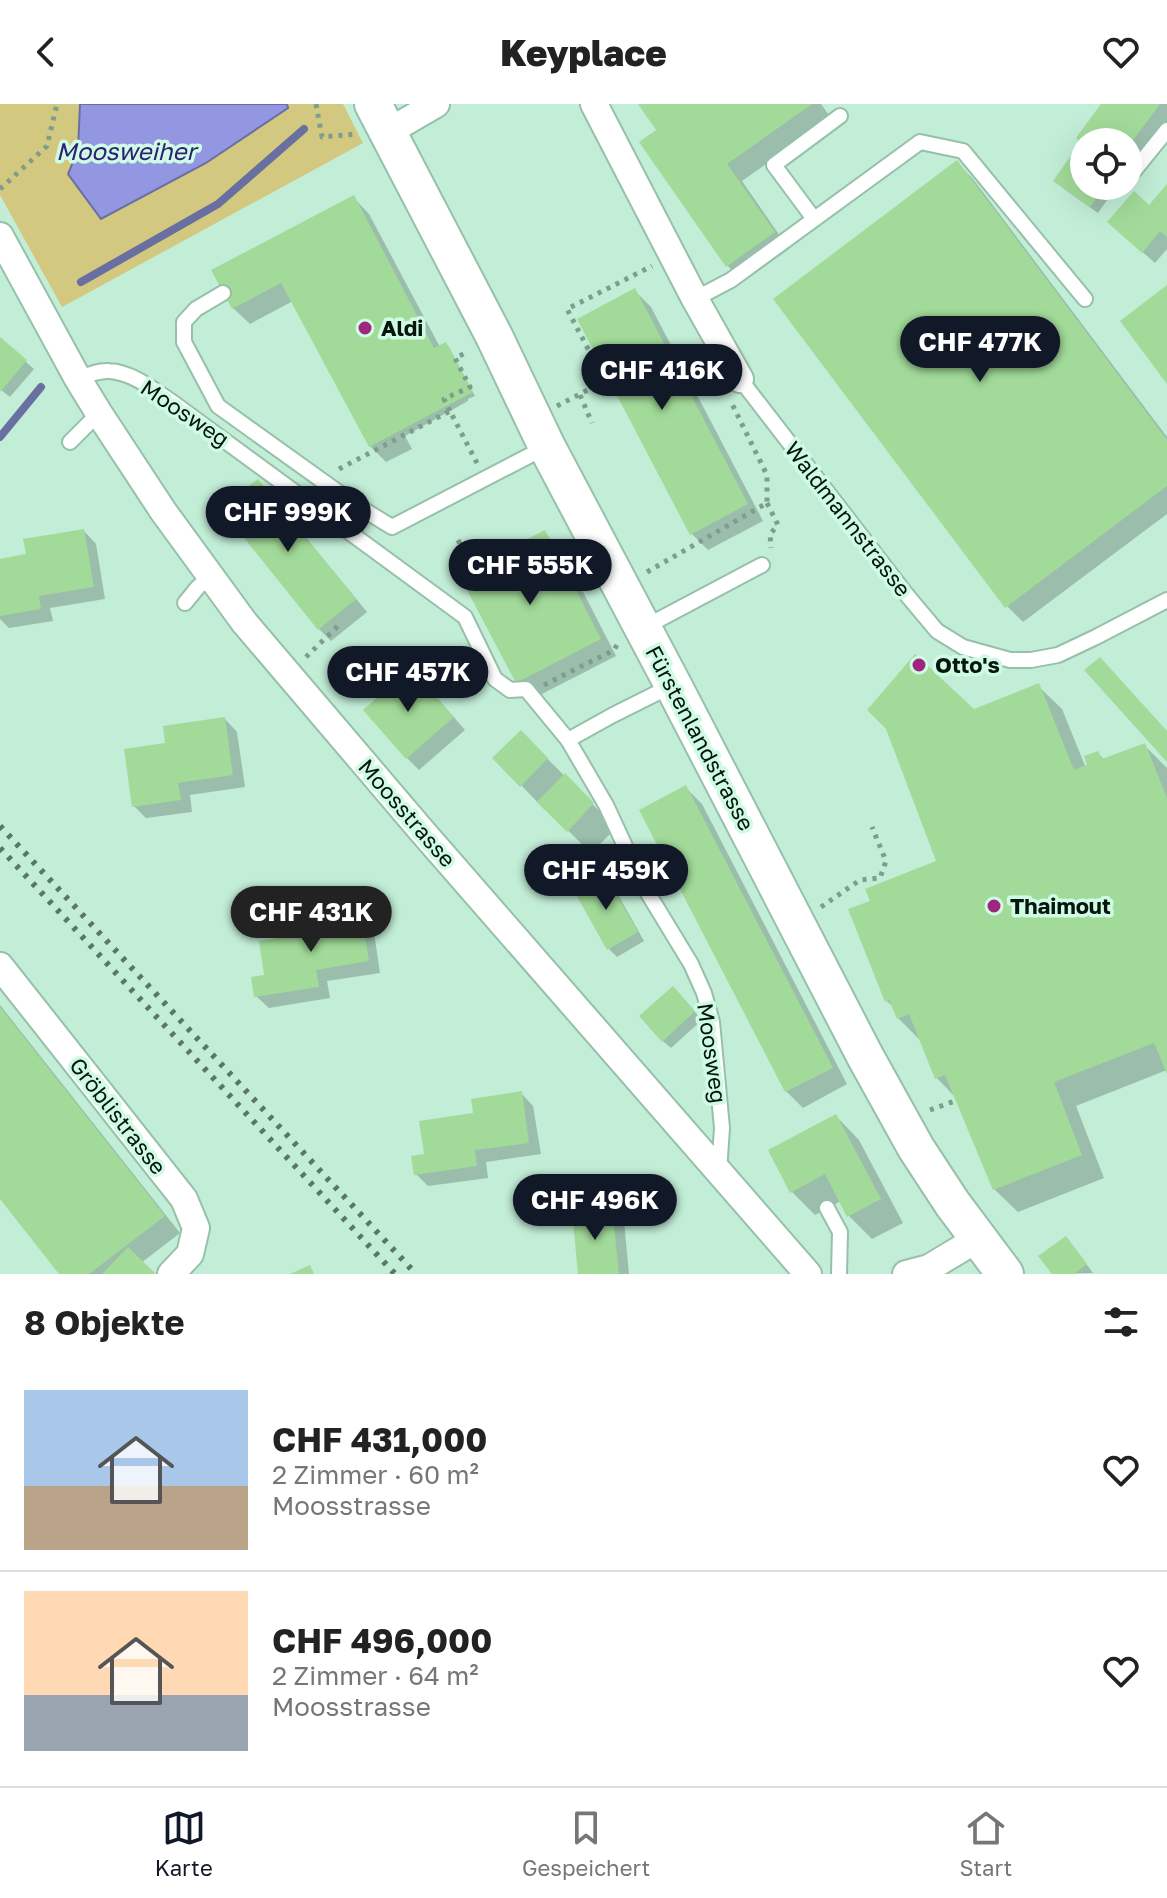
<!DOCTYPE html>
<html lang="de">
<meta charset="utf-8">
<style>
body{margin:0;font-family:"Golos Text",sans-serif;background:#f2f2f2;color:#222;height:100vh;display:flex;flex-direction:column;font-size:30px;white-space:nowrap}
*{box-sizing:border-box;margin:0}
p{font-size:26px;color:#767676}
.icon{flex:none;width:44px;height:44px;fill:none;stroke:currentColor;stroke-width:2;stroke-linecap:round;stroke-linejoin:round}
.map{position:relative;height:1170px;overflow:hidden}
.side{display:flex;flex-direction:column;background:#fff;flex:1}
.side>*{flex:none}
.controls{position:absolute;left:1070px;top:24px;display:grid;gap:16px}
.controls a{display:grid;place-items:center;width:72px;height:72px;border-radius:50%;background:#fff;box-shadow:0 8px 32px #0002;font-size:40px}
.price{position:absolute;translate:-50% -68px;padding:0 18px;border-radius:28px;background:#111827;color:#fff;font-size:26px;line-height:52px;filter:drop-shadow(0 2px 4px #0008)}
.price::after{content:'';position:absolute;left:50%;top:48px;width:24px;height:18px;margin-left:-12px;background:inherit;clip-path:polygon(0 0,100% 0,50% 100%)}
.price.selected{background:#222;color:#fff}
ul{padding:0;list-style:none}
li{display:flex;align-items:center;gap:24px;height:200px;padding:0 24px}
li+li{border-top:2px solid #e0e0e0}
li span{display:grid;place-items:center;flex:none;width:224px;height:160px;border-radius:0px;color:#555}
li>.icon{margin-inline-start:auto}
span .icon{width:96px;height:96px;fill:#fffc;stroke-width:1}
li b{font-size:34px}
h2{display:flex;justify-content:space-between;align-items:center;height:96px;padding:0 24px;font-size:34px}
header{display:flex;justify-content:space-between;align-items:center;height:104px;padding:0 24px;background:#fff;font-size:36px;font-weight:800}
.menu{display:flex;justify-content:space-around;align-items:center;height:112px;border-top:2px solid #e0e0e0;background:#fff;font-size:22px;color:#767676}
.menu a{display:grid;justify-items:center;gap:4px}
.menu .selected{color:#111827}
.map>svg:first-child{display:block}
.green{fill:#d3c87f}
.water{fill:#9396e0;stroke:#6970a1;stroke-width:2}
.shadow{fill:#0003}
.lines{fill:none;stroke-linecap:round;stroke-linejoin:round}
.stream{stroke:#6970a1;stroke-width:8}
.building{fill:#a2db99}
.lane-casing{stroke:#96c0a9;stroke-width:18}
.street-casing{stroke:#96c0a9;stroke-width:30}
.secondary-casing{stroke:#96c0a9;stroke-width:40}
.path{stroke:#7d9e8c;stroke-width:5;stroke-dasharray:4 6;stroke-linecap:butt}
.lane{stroke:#fff;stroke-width:14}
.street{stroke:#fff;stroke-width:26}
.secondary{stroke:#fff;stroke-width:36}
.rail{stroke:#5a7667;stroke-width:6;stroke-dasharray:4 8;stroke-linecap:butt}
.poi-dot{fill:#9e267e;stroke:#cffae3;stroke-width:3}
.labels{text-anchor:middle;stroke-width:7;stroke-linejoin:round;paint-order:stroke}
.poi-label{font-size:22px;font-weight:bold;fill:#06160e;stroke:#cffae3;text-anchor:start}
.street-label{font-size:22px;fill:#06160e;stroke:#cffae3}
.water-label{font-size:24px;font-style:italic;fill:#2c2176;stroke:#cffae3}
</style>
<header><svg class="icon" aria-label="back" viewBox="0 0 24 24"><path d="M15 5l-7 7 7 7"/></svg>Keyplace<svg class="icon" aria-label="heart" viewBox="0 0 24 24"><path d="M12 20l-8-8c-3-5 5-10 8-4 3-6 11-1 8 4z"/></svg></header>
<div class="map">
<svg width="1167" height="1170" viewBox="0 0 1167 1170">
<rect width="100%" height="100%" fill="#c2edd6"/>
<polygon class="green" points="0,0 343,0 363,39 62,203 0,91"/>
<polygon class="water" points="80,0 287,0 288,4 206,59 101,115 68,70 78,46"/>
<g class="shadow">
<polygon points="640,0 821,0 831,14 742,77 789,145 743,178 727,161 658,26"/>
<polygon points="1103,0 1167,0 1167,19 1128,71 1128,38 1084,38 1084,40 1078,34"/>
<polygon points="1084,52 1084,82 1117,82 1098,109 1064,85 1056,77"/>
<polygon points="957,59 973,75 1167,333 1167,410 1023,518 1007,502"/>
<polygon points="1167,83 1167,145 1155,159 1122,130"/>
<polygon points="353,93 369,110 440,243 446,240 449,243 475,292 468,295 468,297 405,332 412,345 386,358 370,342 293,197 250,220 233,204"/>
<polygon points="635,187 651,203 763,417 708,446 692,430"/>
<polygon points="0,235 34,265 10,293 0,285"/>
<polygon points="258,377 270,390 367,508 331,537 319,525"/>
<polygon points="84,427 96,440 105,495 50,504 53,517 9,524 0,515 0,457 28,452"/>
<polygon points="544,429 561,445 616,552 534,594 517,578"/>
<polygon points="423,578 465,626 419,666 407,654"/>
<polygon points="1038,582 1062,605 1086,664 1098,649 1105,657 1144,641 1167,664 1167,966 1076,1002 1104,1074 1018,1108 994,1085 956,994 937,974 922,938 898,914 895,905 887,897 872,798 939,758 974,607"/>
<polygon points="225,615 237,628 245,683 190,691 192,708 146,714 134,702 168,641"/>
<polygon points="521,628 616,724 591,749 545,704 544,705 495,654"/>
<polygon points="686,684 702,700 847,980 803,1004 786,987"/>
<polygon points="604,772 612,780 644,837 617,853 609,845"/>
<polygon points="360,808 373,821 380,869 327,877 330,894 269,904 256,892 267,872 315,830"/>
<polygon points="680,892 702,916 671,944 663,937"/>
<polygon points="0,901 180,1129 141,1159 153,1170 61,1170 0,1092"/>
<polygon points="521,989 533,1002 541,1050 486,1058 488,1074 428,1082 416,1070 426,1052 475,1011"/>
<polygon points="836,1012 859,1036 903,1119 872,1135 849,1112 841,1097 815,1111 792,1088"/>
<polygon points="612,1105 624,1117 629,1170 580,1170"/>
<polygon points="1073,1142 1093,1169 1054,1170"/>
</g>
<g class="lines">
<g class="stream">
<polyline points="81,178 218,100 304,25"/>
<polyline points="0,333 41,283"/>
</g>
</g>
<g class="building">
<polygon points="638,0 812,0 727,60 775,128 726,163 639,38 656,26"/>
<polygon points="1101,0 1160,0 1128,43 1128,38 1084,38 1084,41 1076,34"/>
<polygon points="1076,44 1084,49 1084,82 1104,82 1090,103 1053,77"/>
<polygon points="957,56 1167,336 1167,382 1005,504 773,195"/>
<polygon points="1167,80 1167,133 1160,127 1142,149 1107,118 1134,87 1149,101"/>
<polygon points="354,91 434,244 446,238 473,288 369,343 281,179 232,205 211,166"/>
<polygon points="1167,181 1167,280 1120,217"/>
<polygon points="635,184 748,400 690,431 577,215"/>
<polygon points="0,233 27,256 0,288"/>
<polygon points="258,375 356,495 318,526 220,404"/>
<polygon points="84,425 94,483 39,492 41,505 0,512 0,455 26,450 23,435"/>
<polygon points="545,426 601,535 516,579 459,471"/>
<polygon points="915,550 974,605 1039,579 1074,666 1087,661 1084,652 1098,647 1102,655 1145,639 1167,694 1167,970 1154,939 1054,978 1082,1051 993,1086 945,971 935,975 909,910 897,915 889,896 885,898 848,805 870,797 865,785 936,757 886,625 867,606"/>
<polygon points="1100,553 1167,627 1167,658 1084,566"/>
<polygon points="411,564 454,613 406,655 363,606"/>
<polygon points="225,613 233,671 178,679 181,696 132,703 124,645 165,639 163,622"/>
<polygon points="521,626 548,654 520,683 492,654"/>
<polygon points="565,669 594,699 567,728 537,698"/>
<polygon points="686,681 833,964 785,988 639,706"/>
<polygon points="604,769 638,828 607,846 574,787"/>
<polygon points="361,806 369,857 316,866 319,883 254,893 251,873 264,871 259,837 313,828 311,814"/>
<polygon points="673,882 695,907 662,938 639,912"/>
<polygon points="0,903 165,1112 89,1170 59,1170 0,1095"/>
<polygon points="522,987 529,1039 475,1046 477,1062 414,1071 411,1052 424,1050 419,1017 473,1009 471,995"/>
<polygon points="836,1010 881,1095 847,1113 825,1070 790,1089 768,1046"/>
<polygon points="612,1103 619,1170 578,1170 572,1107"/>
<polygon points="1066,1132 1087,1160 1074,1170 1052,1170 1038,1152"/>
<polygon points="128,1143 156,1170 102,1170"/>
<polygon points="310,1161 314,1170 290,1170"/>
</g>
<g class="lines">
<defs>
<g id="lane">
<polyline points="1133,68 1167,26"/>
<polyline points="814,115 774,61 840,12"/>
<polyline points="223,189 196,205 184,218 184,238 218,302 356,401 392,423 546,343"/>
<polyline points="695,195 731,176 920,38 963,47 1085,195"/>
<path d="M78,275C88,271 99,266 109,267C132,268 154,286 172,298L465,513L495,575L510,586L526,585L568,636L606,701L643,781L691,860L704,889L712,918L722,1024L719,1068"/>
<polyline points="740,275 906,490 937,527 963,543 1010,556 1031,556 1058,551 1096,533 1167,496"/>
<polyline points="70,338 90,318 100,311"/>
<polyline points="185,499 198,483 211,472"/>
<polyline points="643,524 762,461"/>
<polyline points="568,636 613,611 673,581"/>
<polyline points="827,1104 840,1128 839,1170"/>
</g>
<g id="street">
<polyline points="594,0 695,195 740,275"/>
<polyline points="388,28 436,0"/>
<polyline points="0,132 78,275 100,311 163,407 244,518 421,726 808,1170"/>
<polyline points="0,862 184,1095 196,1124 190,1150 171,1170"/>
<polyline points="906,1170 929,1164 979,1134"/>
</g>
<polyline id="secondary" points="373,0 494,232 547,343 673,581 865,952 916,1044 952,1099 1005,1170"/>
</defs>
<use href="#lane" class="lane-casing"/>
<use href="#street" class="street-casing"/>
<use href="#secondary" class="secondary-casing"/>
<g class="path">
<polyline points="316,0 322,33 357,30"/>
<polyline points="0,85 47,42 57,0"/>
<polyline points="580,291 592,319"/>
<polyline points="557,302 605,277 567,205 652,162"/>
<polyline points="450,307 444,295 470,283 455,254 468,248"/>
<polyline points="339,365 450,307 478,361"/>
<polyline points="767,399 778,421 770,430 771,444"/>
<polyline points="458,436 470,459"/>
<polyline points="647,468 767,399 767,371 732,300"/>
<polyline points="306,553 338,522"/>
<polyline points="544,581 614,546 618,539"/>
<polyline points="821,803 860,776 880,774 886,757 872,723"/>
<polyline points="930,1006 955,997"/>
</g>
<use href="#lane" class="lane"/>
<use href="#street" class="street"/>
<use href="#secondary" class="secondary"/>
<g class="rail">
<polyline points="0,722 416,1170"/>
<polyline points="0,744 395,1170"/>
</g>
</g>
<g class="poi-dot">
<circle cx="365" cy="224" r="8"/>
<circle cx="919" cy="561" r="8"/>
<circle cx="994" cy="802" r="8"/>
</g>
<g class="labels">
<g class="poi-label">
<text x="381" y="232">Aldi</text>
<text x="935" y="569">Otto's</text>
<text x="1010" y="810">Thaimout</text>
</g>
<g class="street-label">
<text transform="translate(185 309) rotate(34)" y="8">Moosweg</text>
<text transform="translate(848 415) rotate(52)" y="8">Waldmannstrasse</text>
<text transform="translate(700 634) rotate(62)" y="8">Fürstenlandstrasse</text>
<text transform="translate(407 709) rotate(49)" y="8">Moosstrasse</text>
<text transform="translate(712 949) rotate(82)" y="8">Moosweg</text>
<text transform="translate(118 1012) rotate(52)" y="8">Gröblistrasse</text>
</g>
<g class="water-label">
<text x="126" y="56">Moosweiher</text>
</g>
</g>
</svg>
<div class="controls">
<a><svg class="icon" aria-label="locate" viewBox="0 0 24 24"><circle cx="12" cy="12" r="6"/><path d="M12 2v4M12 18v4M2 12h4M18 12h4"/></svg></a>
</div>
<b class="price" style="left:980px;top:280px">CHF 477K</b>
<b class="price" style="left:662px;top:308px">CHF 416K</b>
<b class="price" style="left:288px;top:450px">CHF 999K</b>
<b class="price" style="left:530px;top:503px">CHF 555K</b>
<b class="price" style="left:408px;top:610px">CHF 457K</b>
<b class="price" style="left:606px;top:808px">CHF 459K</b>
<b class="price selected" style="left:311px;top:850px">CHF 431K</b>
<b class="price" style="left:595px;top:1138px">CHF 496K</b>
</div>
<section class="side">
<h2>8 Objekte<svg class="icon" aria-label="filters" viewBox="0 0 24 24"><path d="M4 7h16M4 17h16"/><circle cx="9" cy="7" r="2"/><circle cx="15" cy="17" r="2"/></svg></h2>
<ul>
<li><span style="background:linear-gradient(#a9c7e8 60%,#b9a48a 0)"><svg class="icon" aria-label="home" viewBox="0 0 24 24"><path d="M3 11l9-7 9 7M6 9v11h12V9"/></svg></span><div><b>CHF 431,000</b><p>2 Zimmer · 60 m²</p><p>Moosstrasse</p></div><svg class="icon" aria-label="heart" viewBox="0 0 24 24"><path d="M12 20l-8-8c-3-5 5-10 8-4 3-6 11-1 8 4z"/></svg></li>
<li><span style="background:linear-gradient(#ffd9b3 65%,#9aa5b1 0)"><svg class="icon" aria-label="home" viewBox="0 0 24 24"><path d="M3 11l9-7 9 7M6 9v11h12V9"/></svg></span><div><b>CHF 496,000</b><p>2 Zimmer · 64 m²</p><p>Moosstrasse</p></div><svg class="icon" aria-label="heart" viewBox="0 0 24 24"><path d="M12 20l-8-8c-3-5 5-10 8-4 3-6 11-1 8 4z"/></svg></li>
</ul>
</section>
<nav class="menu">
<a class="selected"><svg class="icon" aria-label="map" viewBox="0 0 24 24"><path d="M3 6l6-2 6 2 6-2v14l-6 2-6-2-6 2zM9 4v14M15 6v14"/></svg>Karte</a>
<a><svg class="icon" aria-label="saved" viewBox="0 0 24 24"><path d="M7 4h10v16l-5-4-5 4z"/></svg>Gespeichert</a>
<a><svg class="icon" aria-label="home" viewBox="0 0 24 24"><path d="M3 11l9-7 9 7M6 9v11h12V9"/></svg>Start</a>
</nav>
